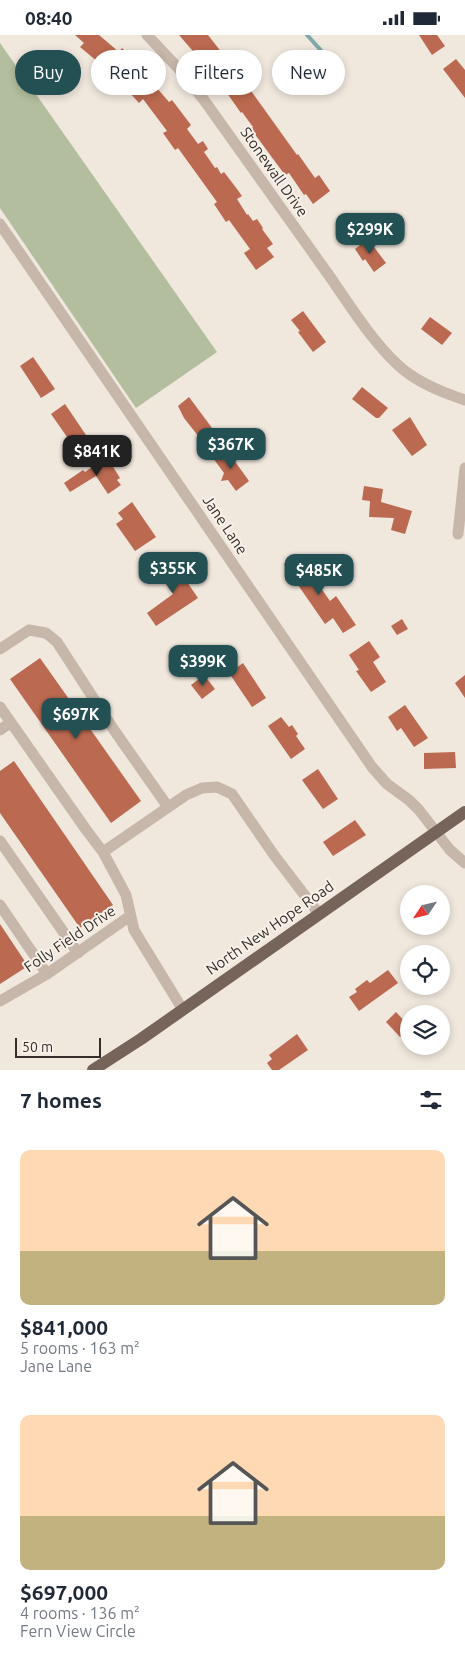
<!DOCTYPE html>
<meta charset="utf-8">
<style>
body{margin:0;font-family:Ubuntu,sans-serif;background:#f2f2f3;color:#1f2937;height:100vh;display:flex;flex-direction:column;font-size:19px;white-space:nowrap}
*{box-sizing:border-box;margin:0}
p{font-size:16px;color:#747a83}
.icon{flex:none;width:28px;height:28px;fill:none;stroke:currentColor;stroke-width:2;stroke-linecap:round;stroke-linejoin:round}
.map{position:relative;height:1035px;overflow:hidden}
.details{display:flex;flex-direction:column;background:#fff;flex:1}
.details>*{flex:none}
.banner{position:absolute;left:15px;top:15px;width:435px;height:45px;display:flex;gap:10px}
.needle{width:32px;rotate:235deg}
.buttons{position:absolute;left:400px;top:850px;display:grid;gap:10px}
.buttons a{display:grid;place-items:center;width:50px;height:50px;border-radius:50%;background:#fff;box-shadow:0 2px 8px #0003;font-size:25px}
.scale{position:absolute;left:15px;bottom:12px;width:86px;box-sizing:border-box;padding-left:5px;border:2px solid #352d29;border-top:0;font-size:14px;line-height:18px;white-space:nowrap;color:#352d29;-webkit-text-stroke:4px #f8f1e9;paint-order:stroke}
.price{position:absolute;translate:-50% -42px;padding:0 11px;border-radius:10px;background:#225053;color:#fff;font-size:16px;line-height:32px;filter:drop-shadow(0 1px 2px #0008)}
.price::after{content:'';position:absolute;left:50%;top:30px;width:15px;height:11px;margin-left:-8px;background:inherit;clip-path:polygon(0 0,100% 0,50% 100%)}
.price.on{background:#222;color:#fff}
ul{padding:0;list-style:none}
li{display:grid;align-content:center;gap:10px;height:265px;padding:0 20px}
li span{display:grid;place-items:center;height:155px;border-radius:10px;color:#555}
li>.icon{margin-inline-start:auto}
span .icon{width:90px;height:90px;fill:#fffc;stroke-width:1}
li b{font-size:21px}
h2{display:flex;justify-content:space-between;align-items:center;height:60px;padding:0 20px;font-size:21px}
.pill{padding:0 18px;border-radius:22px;background:#fff;box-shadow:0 2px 8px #0003;font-size:18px;line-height:45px}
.pill.on{background:#225053;color:#fff}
.status{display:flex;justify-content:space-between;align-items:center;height:35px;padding:0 25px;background:#fff;direction:ltr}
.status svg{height:14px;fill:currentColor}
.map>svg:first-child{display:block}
.green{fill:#b3be9e}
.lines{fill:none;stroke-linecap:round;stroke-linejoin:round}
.stream{stroke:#7fa9ab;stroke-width:4}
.building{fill:#bb6950}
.street{stroke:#c7b7aa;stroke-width:11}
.primary{stroke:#76645b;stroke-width:12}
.labels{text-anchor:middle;stroke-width:4;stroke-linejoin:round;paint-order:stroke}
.street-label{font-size:15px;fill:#352d29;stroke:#f8f1e9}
</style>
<div class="status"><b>08:40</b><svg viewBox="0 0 49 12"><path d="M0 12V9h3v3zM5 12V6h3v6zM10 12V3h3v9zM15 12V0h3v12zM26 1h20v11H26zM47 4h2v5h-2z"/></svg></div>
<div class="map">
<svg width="465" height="1035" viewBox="0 0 465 1035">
<rect width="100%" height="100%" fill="#f0e7dd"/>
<polygon class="green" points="0,8 217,317 136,373 0,173"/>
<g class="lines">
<polyline class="stream" points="307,0 336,32"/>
</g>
<g class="building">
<polygon points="75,0 99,0 119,17 122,13 129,20 124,24 139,39 141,37 148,45 152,41 159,49 156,52 169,67 172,65 191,90 187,94 198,109 203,106 208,114 204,117 215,133 217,132 221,139 224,137 237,154 242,161 237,164 247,180 248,179 253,186 257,184 263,193 262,194 273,209 267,213 274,222 256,235 244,218 250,214 229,185 226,187 214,169 217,167 178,113 175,115 163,98 167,96 143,64 139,68 118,45 116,47 102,34 104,32 80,12 84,8"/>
<polygon points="179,0 208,0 244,46 297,120 298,119 315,143 319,140 330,156 313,169 306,159 304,160 289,138 285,140 251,94 253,92 242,77 241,78 217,44"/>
<polygon points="419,0 437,0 445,11 432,20"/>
<polygon points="456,24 465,35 465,63 443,34"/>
<polygon points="368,204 386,228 374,237 365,224 363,226 355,214"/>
<polygon points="303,276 326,307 313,317 298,297 300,296 291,285"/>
<polygon points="430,282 452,298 442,310 421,294"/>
<polygon points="33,322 55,354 41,363 20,331"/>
<polygon points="362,352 388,373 379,383 376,383 352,364"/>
<polygon points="189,362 212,393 199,402 184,383 178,371"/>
<polygon points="65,369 88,403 74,412 51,379"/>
<polygon points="410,382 427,410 412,421 392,395"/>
<polygon points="226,414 249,446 236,456 228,445 221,446 224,438 213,423"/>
<polygon points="104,424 107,429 110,427 120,443 117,445 121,450 108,459 96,441 70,457 64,448 83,435 85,437"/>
<polygon points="364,451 383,454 381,467 412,476 405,499 391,495 394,483 369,482 370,466 362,465"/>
<polygon points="132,467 156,502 135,516 116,489 123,484 118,478"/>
<polygon points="298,520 330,566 336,561 356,590 343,598 333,583 325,589 296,547 294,549 287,538 289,536 284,529"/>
<polygon points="172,525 198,563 156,591 147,578 173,559 157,536"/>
<polygon points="402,584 408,594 397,600 391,591"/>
<polygon points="369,606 380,622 373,627 386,647 371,657 356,636 359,635 349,620"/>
<polygon points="40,623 141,766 111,788 10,644"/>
<polygon points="243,628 266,663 252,672 229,638"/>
<polygon points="204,640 215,654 202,664 191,650"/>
<polygon points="465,640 465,663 455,648"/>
<polygon points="405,670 428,703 414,712 401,693 397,696 388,682"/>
<polygon points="281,682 289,692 292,690 298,699 296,701 305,714 291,724 268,691"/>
<polygon points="455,717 456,733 424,734 424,718"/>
<polygon points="14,726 113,870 80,893 0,778 0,736"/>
<polygon points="318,734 338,764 323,774 302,745"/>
<polygon points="355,785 366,800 333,821 323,807"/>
<polygon points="0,889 28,931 0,949"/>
<polygon points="388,935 398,948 359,976 349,962 357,957 355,954 367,945 370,948"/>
<polygon points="396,977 409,991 409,995 400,1002 386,987"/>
<polygon points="297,999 308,1015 279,1035 272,1035 267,1028 272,1024 269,1020"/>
</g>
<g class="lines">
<g class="street">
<path d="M147,0L179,34L204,65C246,123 287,181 328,239C349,269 371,305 398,330C416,347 441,357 465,365"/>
<polyline points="0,189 372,732 387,749 409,765 419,775 450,815 465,828"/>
<polyline points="458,499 465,433"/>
<polyline points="0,614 29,595 46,598 57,607 114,695 168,772"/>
<polyline points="0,672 87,796 103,817 126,860 134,895 183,975"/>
<polyline points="0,695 10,688"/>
<polyline points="0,806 78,918"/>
<polyline points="103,817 186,760 202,753 217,752 232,759 274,820 319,879"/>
<polyline points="0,870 47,939"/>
<polyline points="0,966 47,939 130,881"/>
</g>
<polyline class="primary" points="93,1035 141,1004 465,777"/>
</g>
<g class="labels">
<g class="street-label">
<text transform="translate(274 137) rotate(55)" y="5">Stonewall Drive</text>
<text transform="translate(225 490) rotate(56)" y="5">Jane Lane</text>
<text transform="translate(270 893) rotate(-35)" y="5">North New Hope Road</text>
<text transform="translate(70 904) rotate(-34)" y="5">Folly Field Drive</text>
</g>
</g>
</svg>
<div class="buttons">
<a><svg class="needle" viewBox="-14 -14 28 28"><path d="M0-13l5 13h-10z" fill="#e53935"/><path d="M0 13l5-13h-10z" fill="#747a83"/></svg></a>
<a><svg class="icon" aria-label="locate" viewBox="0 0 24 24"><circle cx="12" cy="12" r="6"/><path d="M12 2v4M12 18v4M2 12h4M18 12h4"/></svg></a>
<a><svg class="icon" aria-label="layers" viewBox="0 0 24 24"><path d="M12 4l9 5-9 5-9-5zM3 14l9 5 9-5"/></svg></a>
</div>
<div class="scale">50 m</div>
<b class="price" style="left:370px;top:220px">$299K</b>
<b class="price" style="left:231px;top:435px">$367K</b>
<b class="price on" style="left:97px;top:442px">$841K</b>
<b class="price" style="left:173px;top:559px">$355K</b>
<b class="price" style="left:319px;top:561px">$485K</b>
<b class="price" style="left:203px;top:652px">$399K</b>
<b class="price" style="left:76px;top:705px">$697K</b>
<div class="banner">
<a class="pill on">Buy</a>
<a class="pill">Rent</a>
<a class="pill">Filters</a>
<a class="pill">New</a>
</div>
</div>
<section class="details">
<h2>7 homes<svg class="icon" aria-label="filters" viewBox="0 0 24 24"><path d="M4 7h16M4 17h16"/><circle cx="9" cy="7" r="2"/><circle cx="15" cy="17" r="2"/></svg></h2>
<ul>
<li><span style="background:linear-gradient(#ffd9b3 65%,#c2b280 0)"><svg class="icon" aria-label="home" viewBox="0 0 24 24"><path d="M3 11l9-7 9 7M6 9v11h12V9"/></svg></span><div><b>$841,000</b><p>5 rooms · 163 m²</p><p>Jane Lane</p></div></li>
<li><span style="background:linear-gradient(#ffd9b3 65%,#c2b280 0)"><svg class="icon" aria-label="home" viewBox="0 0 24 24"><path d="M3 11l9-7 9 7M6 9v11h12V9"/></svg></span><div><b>$697,000</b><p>4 rooms · 136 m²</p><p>Fern View Circle</p></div></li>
</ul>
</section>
